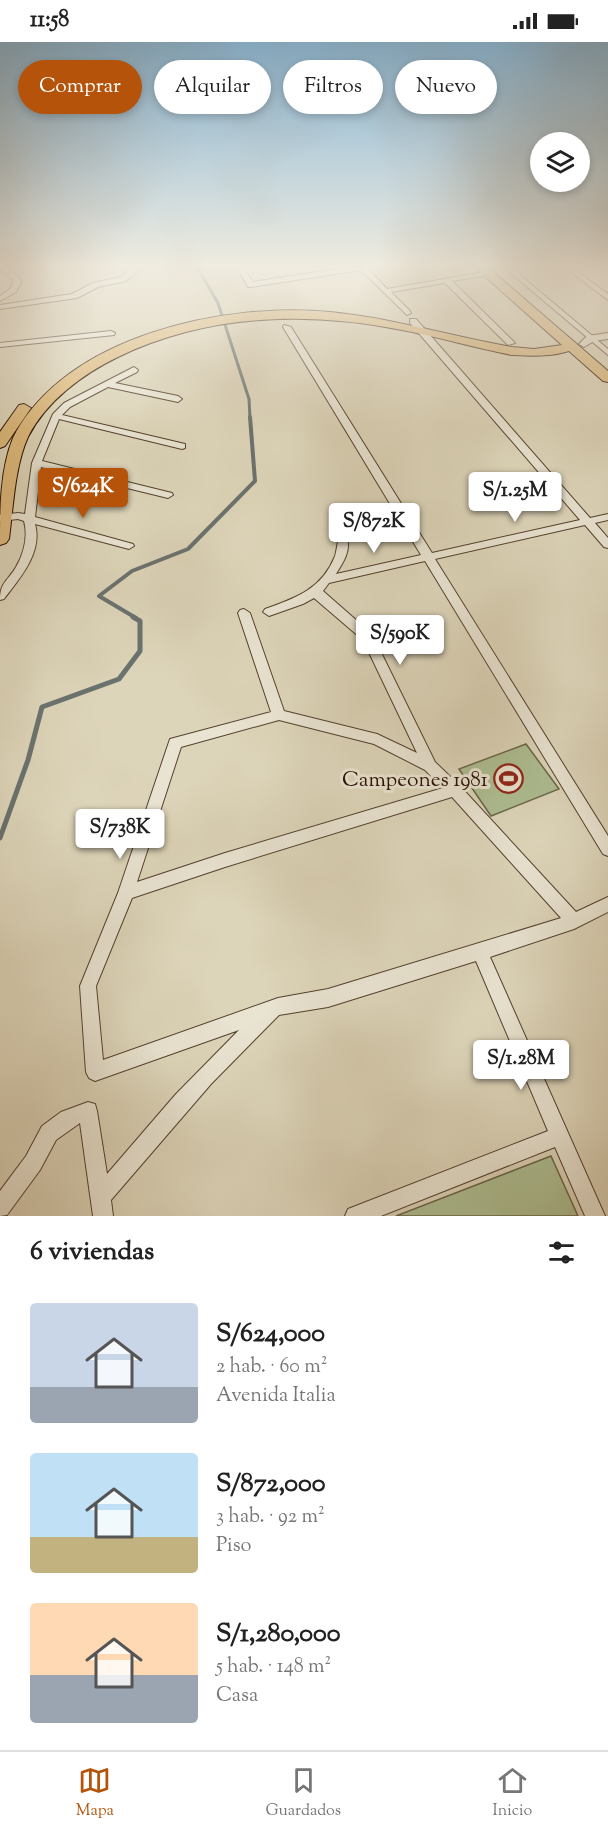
<!DOCTYPE html>
<html lang="es">
<meta charset="utf-8">
<style>
body{margin:0;font-family:"Sorts Mill Goudy",serif;background:#f2f2f2;color:#222;height:100vh;display:flex;flex-direction:column;font-size:22px;white-space:nowrap}
*{box-sizing:border-box;margin:0}
p{font-size:20px;color:#767676}
.icon{flex:none;width:33px;height:33px;fill:none;stroke:currentColor;stroke-width:2;stroke-linecap:round;stroke-linejoin:round}
.map{position:relative;height:1174px;overflow:hidden}
.panel{display:flex;flex-direction:column;background:#fff;flex:1}
.panel>*{flex:none}
.top-card{position:absolute;left:18px;top:18px;width:573px;height:54px;display:flex;gap:12px}
.tools{position:absolute;left:530px;top:90px;display:grid;gap:12px}
.tools a{display:grid;place-items:center;width:60px;height:60px;border-radius:50%;background:#fff;box-shadow:0 3px 9px #0003;font-size:30px}
.price{position:absolute;translate:-50% -51px;padding:0 14px;border-radius:6px;background:#fff;color:#222;font-size:20px;line-height:39px;filter:drop-shadow(0 2px 3px #0008)}
.price::after{content:'';position:absolute;left:50%;top:36px;width:18px;height:14px;margin-left:-9px;background:inherit;clip-path:polygon(0 0,100% 0,50% 100%)}
.price.current{background:#b45309;color:#fff}
ul{padding:0;list-style:none}
li{display:flex;align-items:center;gap:18px;height:150px;padding:0 30px}
li span{display:grid;place-items:center;flex:none;width:168px;height:120px;border-radius:6px;color:#555}
li>.icon{margin-inline-start:auto}
span .icon{width:72px;height:72px;fill:#fffc;stroke-width:1}
li b{font-size:26px}
h2{display:flex;justify-content:space-between;align-items:center;height:72px;padding:0 30px;font-size:26px}
.tag{padding:0 21px;border-radius:27px;background:#fff;box-shadow:0 3px 9px #0003;font-size:21px;line-height:54px}
.tag.current{background:#b45309;color:#fff}
.status{display:flex;justify-content:space-between;align-items:center;height:42px;padding:0 30px;background:#fff;direction:ltr}
.status svg{height:16px;fill:currentColor}
.tabs{display:flex;justify-content:space-around;align-items:center;height:84px;border-top:2px solid #e0e0e0;background:#fff;font-size:16px;color:#767676}
.tabs a{display:grid;justify-items:center;gap:3px}
.tabs .current{color:#b45309}
.map>svg:first-child{display:block}
.green{fill:#adbe92;stroke:#6a6649;stroke-width:1.5}
.lines{fill:none;stroke-linecap:round;stroke-linejoin:round}
.stream-far2{stroke:#6a736f;stroke-width:3}
.stream-far1{stroke:#6a736f;stroke-width:4}
.stream{stroke:#6a736f;stroke-width:5}
.minor-casing{stroke:#54402e;stroke-width:2}
.tertiary-casing{stroke:#54402e;stroke-width:2}
.primary-casing{stroke:#270f00;stroke-width:2}
.minor{fill:#e9e4d2;fill-rule:evenodd}
.tertiary{fill:#e9e4d2;fill-rule:evenodd}
.primary{fill:#deba7d;fill-rule:evenodd}
.labels{text-anchor:middle;stroke-width:6;stroke-linejoin:round;paint-order:stroke}
.poi-label{font-size:21px;fill:#270f00;stroke:#e9e4d2;text-anchor:end}
</style>
<div class="status"><b>11:58</b><svg viewBox="0 0 49 12"><path d="M0 12V9h3v3zM5 12V6h3v6zM10 12V3h3v9zM15 12V0h3v12zM26 1h20v11H26zM47 4h2v5h-2z"/></svg></div>
<div class="map">
<svg width="608" height="1174" viewBox="0 0 608 1174">
<rect width="100%" height="100%" fill="#ddd5ba"/>
<filter id="stains"><feTurbulence type="fractalNoise" baseFrequency=".00333" numOctaves="4"/><feColorMatrix values="0 0 0 0 .2 0 0 0 0 .09 0 0 0 0 .02 0 0 0 .5 -.17"/></filter>
<radialGradient id="worn" r=".72"><stop offset=".6" stop-color="#630" stop-opacity="0"/><stop offset="1" stop-color="#630" stop-opacity=".3"/></radialGradient>
<g class="green">
<polygon points="526,702 559,747 491,774 459,727"/>
<polygon points="551,1114 578,1174 396,1174"/>
</g>
<g class="lines">
<polyline class="stream-far2" points="195,222 218,261 249,357 250,376"/>
<polyline class="stream-far1" points="136,576 99,554 132,529 188,507 255,439 250,375"/>
<polyline class="stream" points="0,796 28,718 42,665 119,637 140,609 140,579 133,575"/>
<defs>
<g id="minor">
<polygon points="0,222 18,234 21,241 16,250 0,259 0,254 10,247 13,241 12,237 0,227"/>
<polygon points="125,222 131,222 137,230 126,239 98,245 77,256 0,267 0,263 72,252 93,241 121,235 129,229"/>
<polygon points="235,222 241,222 253,240 357,224 357,222 364,223 390,222 368,227 387,247 490,229 490,233 452,239 515,301 508,303 445,241 391,250 410,269 411,271 407,273 361,228 251,245 248,245"/>
<polygon points="500,222 507,222 608,307 608,313"/>
<polygon points="560,222 567,222 608,252 608,258"/>
<path d="M410,277H416L590,476L608,472V478L595,481L608,496V506L604,505L585,483L435,517L608,794V814L603,812L425,519L329,541L323,549L372,592L435,720L460,744L576,870L608,855V870L574,887L490,915L605,1174H585L555,1105L381,1174H345L348,1167L548,1089L476,919L328,965L279,973L211,1042L111,1158L113,1174H93L80,1081L56,1098L40,1128L7,1173L0,1174V1149L26,1114L42,1084L61,1070L88,1060L95,1062L97,1069L107,1132L176,1052L239,988L95,1039L89,1036L86,1030L80,944L118,851L170,697L271,670L238,571L240,568L244,567L250,571L284,669L377,692L417,711L363,598L314,556L303,562L269,574L263,570L265,567C296,556 322,547 335,514C337,508 337,501 339,496H347C351,509 343,521 336,532L421,513L283,285L284,283L291,285L432,511L580,478L410,281ZM279,678L374,702L425,728L443,746L225,811L137,840L181,705ZM452,755L561,876L328,947L278,956L103,1018L96,944L132,856L225,825Z"/>
<polygon points="111,289 115,291 114,293 0,305 0,301"/>
<path d="M134,325L138,328L137,330L115,341L178,354L182,357L178,360L108,345L70,365L62,373L185,402V406L182,407L59,377L42,419L172,451L173,453L168,456L41,425L35,475L133,502L134,504L129,507L35,482C43,510 20,536 4,557L0,558C0,540 8,539 16,525C24,511 28,494 24,479L18,477L0,479V473L18,471L25,472L32,421L53,372L64,361Z"/>
</g>
<polygon id="tertiary" points="608,291 608,297 594,299 584,305 579,302 587,294"/>
<g id="primary">
<path d="M471,222H484L608,329V340L603,339L569,309C550,315 532,314 512,313C475,306 439,295 402,288C305,269 207,272 118,315C83,332 46,359 28,395C15,423 13,466 9,497L6,501L0,503C0,467 0,428 13,396C65,293 226,260 330,270C392,276 451,294 512,305L534,307L562,303Z"/>
<polygon points="24,362 31,366 5,404 0,406 0,390 19,363"/>
</g>
</defs>
<use href="#minor" class="minor-casing"/>
<use href="#tertiary" class="tertiary-casing"/>
<use href="#primary" class="primary-casing"/>
<use href="#minor" class="minor"/>
<use href="#tertiary" class="tertiary"/>
<use href="#primary" class="primary"/>
</g>
<linearGradient id="sky" x2="0" y2="1"><stop stop-color="#87b5d5"/><stop offset="0.58" stop-color="#f0ece0"/><stop offset="1" stop-color="#f0ece0" stop-opacity="0"/></linearGradient>
<rect width="608" height="386" fill="url(#sky)"/>
<defs>
<symbol id="stadium-ring" viewBox="-11 -11 22 22"><circle r="9.5" fill="#e9e4d2" stroke="#8f2418" stroke-width="1.5"/><path d="M0-5a6.5 5 0 1 0 0 10a6.5 5 0 1 0 0-10ZM-3.5-1.8h7v3.6h-7Z" fill="#8f2418"/></symbol>
</defs>
<g fill-rule="evenodd">
<use href="#stadium-ring" x="492" y="720" width="33" height="33"/>
</g>
<g class="labels">
<g class="poi-label">
<text x="488" y="744">Campeones 1981</text>
</g>
</g>
<rect width="100%" height="100%" filter="url(#stains)"/>
<rect width="100%" height="100%" fill="url(#worn)"/>
</svg>
<div class="tools">
<a><svg class="icon" aria-label="layers" viewBox="0 0 24 24"><path d="M12 4l9 5-9 5-9-5zM3 14l9 5 9-5"/></svg></a>
</div>
<b class="price current" style="left:83px;top:477px">S/624K</b>
<b class="price" style="left:515px;top:481px">S/1.25M</b>
<b class="price" style="left:374px;top:512px">S/872K</b>
<b class="price" style="left:400px;top:624px">S/590K</b>
<b class="price" style="left:120px;top:818px">S/738K</b>
<b class="price" style="left:521px;top:1049px">S/1.28M</b>
<div class="top-card">
<a class="tag current">Comprar</a>
<a class="tag">Alquilar</a>
<a class="tag">Filtros</a>
<a class="tag">Nuevo</a>
</div>
</div>
<section class="panel">
<h2>6 viviendas<svg class="icon" aria-label="filters" viewBox="0 0 24 24"><path d="M4 7h16M4 17h16"/><circle cx="9" cy="7" r="2"/><circle cx="15" cy="17" r="2"/></svg></h2>
<ul>
<li><span style="background:linear-gradient(#c9d6e8 70%,#9aa5b1 0)"><svg class="icon" aria-label="home" viewBox="0 0 24 24"><path d="M3 11l9-7 9 7M6 9v11h12V9"/></svg></span><div><b>S/624,000</b><p>2 hab. · 60 m²</p><p>Avenida Italia</p></div></li>
<li><span style="background:linear-gradient(#bfe0f5 70%,#c2b280 0)"><svg class="icon" aria-label="home" viewBox="0 0 24 24"><path d="M3 11l9-7 9 7M6 9v11h12V9"/></svg></span><div><b>S/872,000</b><p>3 hab. · 92 m²</p><p>Piso</p></div></li>
<li><span style="background:linear-gradient(#ffd9b3 60%,#9aa5b1 0)"><svg class="icon" aria-label="home" viewBox="0 0 24 24"><path d="M3 11l9-7 9 7M6 9v11h12V9"/></svg></span><div><b>S/1,280,000</b><p>5 hab. · 148 m²</p><p>Casa</p></div></li>
</ul>
</section>
<nav class="tabs">
<a class="current"><svg class="icon" aria-label="map" viewBox="0 0 24 24"><path d="M3 6l6-2 6 2 6-2v14l-6 2-6-2-6 2zM9 4v14M15 6v14"/></svg>Mapa</a>
<a><svg class="icon" aria-label="saved" viewBox="0 0 24 24"><path d="M7 4h10v16l-5-4-5 4z"/></svg>Guardados</a>
<a><svg class="icon" aria-label="home" viewBox="0 0 24 24"><path d="M3 11l9-7 9 7M6 9v11h12V9"/></svg>Inicio</a>
</nav>
